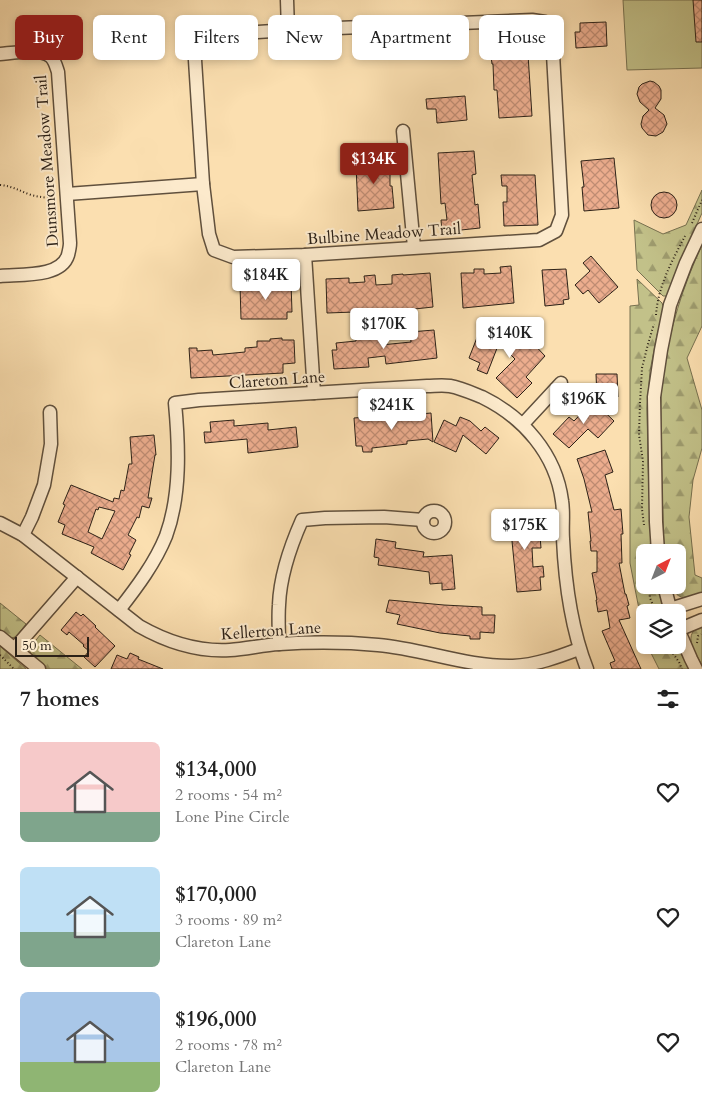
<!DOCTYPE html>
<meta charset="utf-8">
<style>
body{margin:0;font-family:Cardo,serif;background:#f2f2f2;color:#222;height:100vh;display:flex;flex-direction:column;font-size:19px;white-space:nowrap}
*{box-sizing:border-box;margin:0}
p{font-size:16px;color:#767676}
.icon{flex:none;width:28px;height:28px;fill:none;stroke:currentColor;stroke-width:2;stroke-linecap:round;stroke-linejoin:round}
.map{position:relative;height:669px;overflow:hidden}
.panel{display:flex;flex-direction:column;background:#fff;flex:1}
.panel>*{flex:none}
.hud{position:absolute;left:15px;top:15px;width:672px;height:45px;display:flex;gap:10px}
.needle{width:32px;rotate:42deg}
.fabs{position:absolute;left:636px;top:544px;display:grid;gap:10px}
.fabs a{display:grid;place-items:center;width:50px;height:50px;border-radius:8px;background:#fff;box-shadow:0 2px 8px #0003;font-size:25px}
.scale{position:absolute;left:15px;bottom:12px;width:74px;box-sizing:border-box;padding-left:5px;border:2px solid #2c2117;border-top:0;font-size:14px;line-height:18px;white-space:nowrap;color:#2c2117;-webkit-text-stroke:4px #fceacc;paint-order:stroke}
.price{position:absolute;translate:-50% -42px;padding:0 11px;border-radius:5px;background:#fff;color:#222;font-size:16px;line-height:32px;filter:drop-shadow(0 1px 2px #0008)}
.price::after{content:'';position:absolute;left:50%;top:30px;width:15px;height:11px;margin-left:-8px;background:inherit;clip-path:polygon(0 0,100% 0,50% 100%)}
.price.current{background:#8f2418;color:#fff}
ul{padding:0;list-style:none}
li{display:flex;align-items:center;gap:15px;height:125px;padding:0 20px}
li span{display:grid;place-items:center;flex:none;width:140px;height:100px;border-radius:8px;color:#555}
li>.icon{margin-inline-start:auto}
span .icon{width:60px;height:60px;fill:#fffc;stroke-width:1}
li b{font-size:21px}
h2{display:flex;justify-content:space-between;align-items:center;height:60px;padding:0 20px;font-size:21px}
.chip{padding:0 18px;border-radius:8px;background:#fff;box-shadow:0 2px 8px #0003;font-size:18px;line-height:45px}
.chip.current{background:#8f2418;color:#fff}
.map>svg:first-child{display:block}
.green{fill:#c2c189;stroke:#777150}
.forest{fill:url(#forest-firs);stroke:#777150}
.building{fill:url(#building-cross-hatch);stroke:#2c2117;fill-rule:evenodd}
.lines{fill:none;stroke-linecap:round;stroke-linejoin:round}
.minor-casing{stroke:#60503d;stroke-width:15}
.path{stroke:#2c2117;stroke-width:2;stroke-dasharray:1 2.5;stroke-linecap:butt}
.minor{stroke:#fceacc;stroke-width:12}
.labels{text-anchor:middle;stroke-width:4;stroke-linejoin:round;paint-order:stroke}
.street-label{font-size:16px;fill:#2c2117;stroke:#fceacc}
</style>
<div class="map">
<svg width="702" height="669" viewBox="0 0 702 669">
<defs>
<pattern id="forest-firs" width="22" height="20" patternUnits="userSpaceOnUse" patternTransform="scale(1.25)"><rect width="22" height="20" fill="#c2c189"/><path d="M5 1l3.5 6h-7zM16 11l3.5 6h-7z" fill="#9e9c6f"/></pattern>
<pattern id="building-cross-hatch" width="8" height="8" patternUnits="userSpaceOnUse" patternTransform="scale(1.25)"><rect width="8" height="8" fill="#ecad8e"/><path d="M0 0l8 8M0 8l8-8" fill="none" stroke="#bf8c73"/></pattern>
</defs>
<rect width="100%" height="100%" fill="#fbdfb0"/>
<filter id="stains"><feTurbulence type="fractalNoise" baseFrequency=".004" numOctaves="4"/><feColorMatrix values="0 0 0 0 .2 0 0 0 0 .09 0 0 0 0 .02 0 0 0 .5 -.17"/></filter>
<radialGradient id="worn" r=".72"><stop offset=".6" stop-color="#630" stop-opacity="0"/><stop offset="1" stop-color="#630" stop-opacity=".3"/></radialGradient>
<polygon class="green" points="623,0 702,0 702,68 627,70"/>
<g class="forest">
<polygon points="702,190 702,213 677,269 667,296 663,296 637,270 634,220 663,234 686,225"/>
<path d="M702,245V326L687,358L702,410V448L693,480L689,517L695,575L702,578V593C685,597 680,603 670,585H678V552H664V550C663,511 661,471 661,432C661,413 660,394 663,375C669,330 683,286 702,245Z"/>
<polygon points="637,279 662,303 664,309 657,335 650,371 647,408 648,465 651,534 653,552 645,552 645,585 658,585 665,612 645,612 645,640 630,563 630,306 639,305"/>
<polygon points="0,603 26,624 16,637 10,638 0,629"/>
<path d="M702,625V665C695,652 681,634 702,625Z"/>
<polygon points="40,635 82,669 45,669 32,656 29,649"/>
<polygon points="647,645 678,645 681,654 690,669 659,669"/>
<polygon points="0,646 26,669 0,669"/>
</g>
<g class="building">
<polygon points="693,0 702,0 702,42 696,42"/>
<polygon points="606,22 607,46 576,48 575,32 580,32 580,23"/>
<polygon points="527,39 532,116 499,118 497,90 494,90 493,64 492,64 491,56 496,55 495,42"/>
<polygon points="650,81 654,82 659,86 661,90 661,99 655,108 664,115 667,124 663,132 656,136 648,135 642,128 641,124 643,116 649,110 640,102 637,94 639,87 642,84"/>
<polygon points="465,96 467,120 437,123 436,109 427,109 426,99"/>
<polygon points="474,151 476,174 472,175 475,205 478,204 480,228 442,232 441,220 447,220 445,203 441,204 438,153"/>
<polygon points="614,158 619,208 584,211 582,187 584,187 581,161"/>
<polygon points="360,159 387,159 388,172 390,172 390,186 392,186 394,208 358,211 356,165 360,164"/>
<polygon points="501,175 535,175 538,225 504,226 503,202 507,202 507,186 502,186"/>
<circle cx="664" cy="205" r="13"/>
<polygon points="591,256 618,287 599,303 588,290 583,294 575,285 590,271 583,263"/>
<polygon points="511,266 514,303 463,308 461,273 474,273 474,269 484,269 484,274 501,273 500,267"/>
<polygon points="566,269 569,299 563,300 564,304 545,306 542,270"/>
<polygon points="430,273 433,307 405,310 405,313 382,314 382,313 355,315 355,312 327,313 326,279 349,278 349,283 365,282 364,276 375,275 376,285 392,284 392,275 403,274 403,275"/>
<polygon points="267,283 291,283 292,312 287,312 287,319 241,319 240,285 267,284"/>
<polygon points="530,325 537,333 530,340 545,356 526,377 532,383 517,398 496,378 515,359 499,343 487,374 477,370 480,363 469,358 478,335 484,338 486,334 510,344"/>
<polygon points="434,330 437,358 386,364 385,356 368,358 369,367 334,369 332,350 337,350 336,343 356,341 356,334 366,333 366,336 380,335 381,345 411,342 410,332"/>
<polygon points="282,338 282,340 294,340 295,363 283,364 283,373 191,378 189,348 197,348 197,351 212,350 213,355 245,352 245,348 257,347 257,341 270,341 270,339"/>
<polygon points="596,374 617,374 618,397 597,398"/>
<polygon points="593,401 614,421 598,438 588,429 569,448 553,434 569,417 574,421"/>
<polygon points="431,413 433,442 428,439 407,441 407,444 372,448 372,452 363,452 362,446 356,446 354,418 391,415 391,419 409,417 409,415"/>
<polygon points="460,417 470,421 481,431 485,427 499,438 486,454 463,435 456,452 434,442 444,420 456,426"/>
<polygon points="234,420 234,426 268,423 268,430 296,427 298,447 248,453 247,439 205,443 204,432 211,432 210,422"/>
<path d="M154,435L156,455H155L148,498H152L149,508L142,506L139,518L137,517L128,535L136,540L129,554L131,555L123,570L91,553L94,547L62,534L65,525L58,522L65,505L63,504L71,485L113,502L114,498L119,499L121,490L124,491L129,464H132L130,437ZM99,507L115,511L102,539L88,532L96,509L98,510Z"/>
<polygon points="605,450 613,472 605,475 614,510 621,509 623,534 621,534 622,563 619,563 625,594 626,594 629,605 627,606 630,618 619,620 641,669 612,669 610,663 615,661 602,631 610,628 607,610 598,612 596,600 597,600 592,573 597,572 597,551 591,551 590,541 591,541 588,512 592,512 584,479 577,459"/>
<polygon points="510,511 539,511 539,519 533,519 534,536 540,536 541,548 532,548 533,567 543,566 544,577 540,577 541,590 517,592 511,531"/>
<polygon points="376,539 396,542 395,548 424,552 423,557 452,555 455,589 442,590 442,583 430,584 429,572 378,565 379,558 374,557"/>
<polygon points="389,600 444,605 482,607 482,615 495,615 494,633 480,632 480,639 470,639 470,636 440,633 397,624 400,615 386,612"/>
<polygon points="76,612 81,616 83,614 96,626 95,627 115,646 95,667 84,657 89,651 83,646 84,645 69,632 67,635 61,630"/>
<polygon points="130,653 139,657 138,659 163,669 111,669 117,655 127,659"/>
</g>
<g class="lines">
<defs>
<g id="minor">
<polyline points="287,0 288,30"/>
<polygon points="532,20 545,22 552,36 562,215 556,231 539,240 305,255 233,257 214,250 209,234 203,184 195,60 199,44 214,35 288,30"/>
<path d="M0,54C13,53 42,48 51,57C55,61 56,66 58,72L70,243C70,247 69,251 68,255C61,278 20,274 0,276"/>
<polyline points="403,131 414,247"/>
<polyline points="67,194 203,184"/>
<polyline points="305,255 314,393"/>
<polyline points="523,424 561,383"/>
<circle cx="434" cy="522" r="11"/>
<path d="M0,523L23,535L139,626C167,642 197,652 230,650C246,649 263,645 279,644C312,642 345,642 378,645C424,649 466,667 513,666C536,665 558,657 579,649"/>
<polyline points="23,535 32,517 44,485 51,444 50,412"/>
<polyline points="658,552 656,522 654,397 661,350 670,305 686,263 702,229"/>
<polyline points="664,585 671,612"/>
<polyline points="670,609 702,599"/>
<path d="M119,610C137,587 155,563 166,536C181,495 179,446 175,403L199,400L427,386C434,386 442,385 450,386C461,388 472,393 482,397C523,417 556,454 562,501C564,513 562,526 563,539C565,582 571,628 587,669"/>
<polyline points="678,629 691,659 696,669"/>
<polyline points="678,630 702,620"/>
<polyline points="0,637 39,669"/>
<path d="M279,644C279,631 278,618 279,605C280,575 290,547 302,520L325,518L384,517L423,520"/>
<polyline points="15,648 77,577"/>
</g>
</defs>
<use href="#minor" class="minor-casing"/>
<g class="path">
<path d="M0,185C12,186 20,191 31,195C39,197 47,198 56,198"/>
<polyline points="692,223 702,200"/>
<path d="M656,315C658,286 672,261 685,236"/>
<polyline points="644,525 642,509 643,461 639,435 640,403 642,368 648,344 654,324"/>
<polyline points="649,585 650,598 656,612"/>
<polyline points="697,643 698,636 701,634"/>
<polyline points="667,645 679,662 682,669"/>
<polyline points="0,655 14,669"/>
</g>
<use href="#minor" class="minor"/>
</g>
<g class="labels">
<g class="street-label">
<text transform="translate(46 161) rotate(-94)" y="6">Dunsmore Meadow Trail</text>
<text transform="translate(384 233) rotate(-4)" y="6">Bulbine Meadow Trail</text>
<text transform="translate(277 379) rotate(-4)" y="6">Clareton Lane</text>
<text transform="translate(271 630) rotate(-4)" y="6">Kellerton Lane</text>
</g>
</g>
<rect width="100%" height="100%" filter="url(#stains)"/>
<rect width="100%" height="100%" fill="url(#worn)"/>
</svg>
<div class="fabs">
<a><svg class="needle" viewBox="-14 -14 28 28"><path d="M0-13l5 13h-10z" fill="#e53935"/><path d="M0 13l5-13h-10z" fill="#767676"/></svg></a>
<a><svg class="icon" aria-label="layers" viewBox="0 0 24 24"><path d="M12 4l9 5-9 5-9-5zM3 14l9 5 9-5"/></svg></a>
</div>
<div class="scale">50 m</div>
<b class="price current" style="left:374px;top:185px">$134K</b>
<b class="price" style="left:266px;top:301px">$184K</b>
<b class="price" style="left:384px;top:350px">$170K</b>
<b class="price" style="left:510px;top:359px">$140K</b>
<b class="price" style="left:584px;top:425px">$196K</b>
<b class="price" style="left:392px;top:431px">$241K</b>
<b class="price" style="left:525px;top:551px">$175K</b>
<div class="hud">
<a class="chip current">Buy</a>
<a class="chip">Rent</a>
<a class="chip">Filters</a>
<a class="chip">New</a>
<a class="chip">Apartment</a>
<a class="chip">House</a>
</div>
</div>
<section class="panel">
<h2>7 homes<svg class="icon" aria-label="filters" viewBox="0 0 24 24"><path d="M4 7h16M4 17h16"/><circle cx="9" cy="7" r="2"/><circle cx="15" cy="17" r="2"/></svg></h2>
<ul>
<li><span style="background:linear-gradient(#f6c9c9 70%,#7fa58c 0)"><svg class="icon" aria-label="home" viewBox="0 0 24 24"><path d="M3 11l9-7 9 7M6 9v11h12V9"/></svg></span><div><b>$134,000</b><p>2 rooms · 54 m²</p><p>Lone Pine Circle</p></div><svg class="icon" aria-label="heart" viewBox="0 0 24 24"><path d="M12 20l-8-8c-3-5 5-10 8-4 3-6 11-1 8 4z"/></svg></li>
<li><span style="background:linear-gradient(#bfe0f5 65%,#7fa58c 0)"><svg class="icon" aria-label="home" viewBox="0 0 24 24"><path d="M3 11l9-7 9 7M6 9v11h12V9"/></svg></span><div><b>$170,000</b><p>3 rooms · 89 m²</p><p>Clareton Lane</p></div><svg class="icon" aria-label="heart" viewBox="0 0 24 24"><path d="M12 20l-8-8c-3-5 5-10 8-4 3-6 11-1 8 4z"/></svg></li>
<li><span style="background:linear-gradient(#a9c7e8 70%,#8fb573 0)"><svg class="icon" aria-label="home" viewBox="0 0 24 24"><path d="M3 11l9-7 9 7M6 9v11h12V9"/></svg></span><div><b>$196,000</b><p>2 rooms · 78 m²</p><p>Clareton Lane</p></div><svg class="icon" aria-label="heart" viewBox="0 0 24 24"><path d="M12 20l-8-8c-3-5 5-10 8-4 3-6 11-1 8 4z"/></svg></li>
</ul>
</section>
